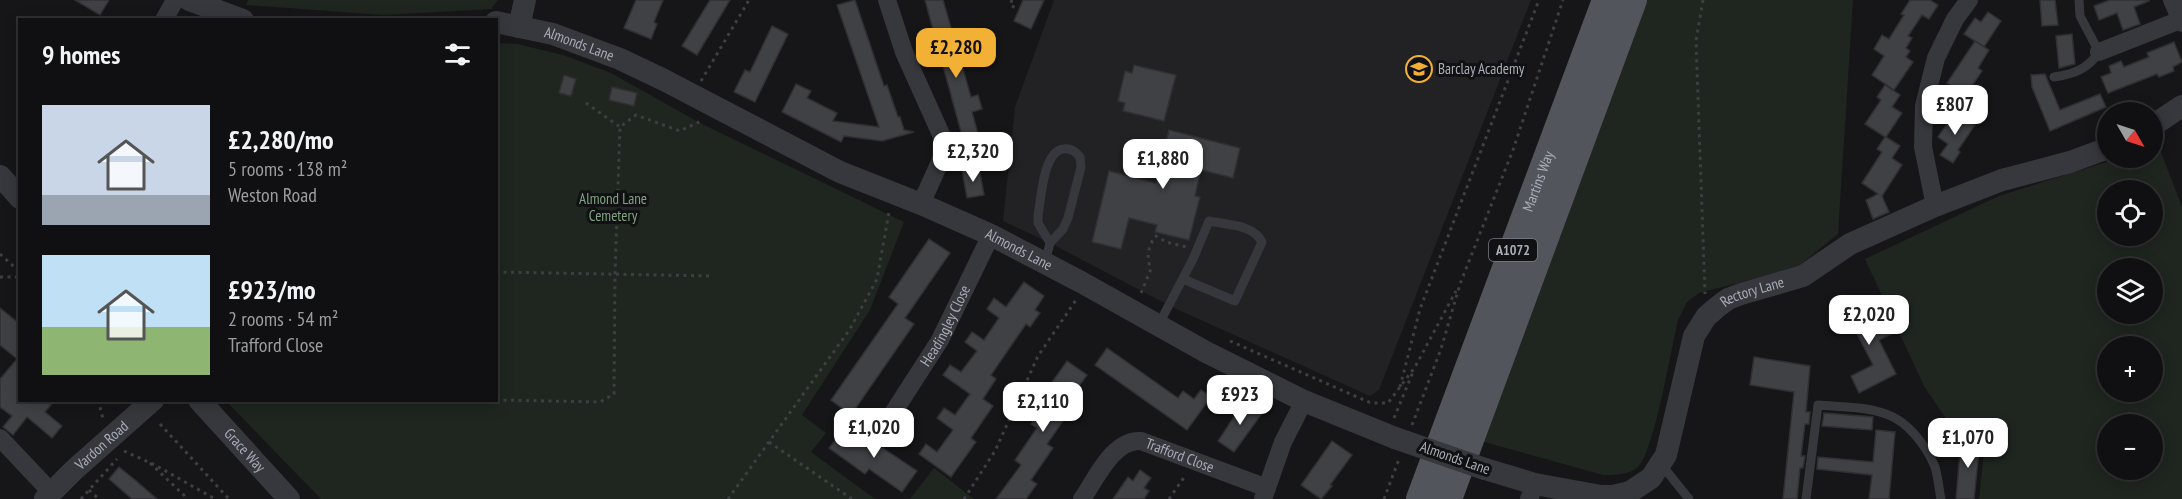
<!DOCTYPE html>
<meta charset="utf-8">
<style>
body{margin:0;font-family:"PT Sans Narrow",sans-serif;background:#1e1e20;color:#f1f3f6;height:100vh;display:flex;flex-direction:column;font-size:22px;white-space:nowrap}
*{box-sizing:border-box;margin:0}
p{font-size:20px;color:#9c9d9f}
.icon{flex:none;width:33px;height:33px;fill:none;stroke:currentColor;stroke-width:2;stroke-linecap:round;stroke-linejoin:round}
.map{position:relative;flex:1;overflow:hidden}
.side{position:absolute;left:18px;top:18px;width:480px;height:384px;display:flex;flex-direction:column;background:#101012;border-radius:0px;box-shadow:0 3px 15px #0003,0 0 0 2px #303032}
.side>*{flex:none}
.needle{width:39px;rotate:129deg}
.controls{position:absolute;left:2097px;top:102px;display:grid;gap:12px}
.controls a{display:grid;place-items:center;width:66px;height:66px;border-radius:50%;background:#101012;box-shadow:0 3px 15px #0003,0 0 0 2px #303032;font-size:30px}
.price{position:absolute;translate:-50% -51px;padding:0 14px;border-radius:12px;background:#fff;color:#222;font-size:20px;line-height:39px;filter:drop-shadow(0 2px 3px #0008)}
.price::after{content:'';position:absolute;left:50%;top:36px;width:18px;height:14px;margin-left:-9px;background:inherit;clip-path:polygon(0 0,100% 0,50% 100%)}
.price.current{background:#f2b134;color:#111}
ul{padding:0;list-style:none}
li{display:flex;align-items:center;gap:18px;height:150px;padding:0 24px}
li span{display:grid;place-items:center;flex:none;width:168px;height:120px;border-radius:0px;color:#555}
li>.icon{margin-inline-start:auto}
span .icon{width:72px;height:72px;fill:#fffc;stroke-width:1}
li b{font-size:26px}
h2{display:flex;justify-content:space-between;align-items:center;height:72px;padding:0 24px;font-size:26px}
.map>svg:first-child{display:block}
.built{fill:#222225}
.green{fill:#1e261f;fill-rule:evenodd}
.building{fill:#404145;stroke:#303034;stroke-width:1.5}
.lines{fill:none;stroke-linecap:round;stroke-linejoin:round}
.path{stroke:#3d3f44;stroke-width:3;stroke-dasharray:3 4.5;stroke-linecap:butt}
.service{stroke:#37383d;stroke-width:9}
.minor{stroke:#37383d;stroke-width:18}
.tertiary{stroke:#37383d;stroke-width:22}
.primary{stroke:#53555c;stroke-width:28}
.tertiary-bridge{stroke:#37383d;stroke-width:22}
.labels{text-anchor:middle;stroke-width:6;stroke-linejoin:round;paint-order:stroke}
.shield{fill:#111113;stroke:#7b7e86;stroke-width:1.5}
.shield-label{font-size:14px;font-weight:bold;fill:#a8adb8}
.street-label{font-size:15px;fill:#a8adb8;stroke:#111113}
.poi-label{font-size:15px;fill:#a8adb8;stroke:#111113;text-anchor:start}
.park-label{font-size:15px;fill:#7fa381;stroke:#111113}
</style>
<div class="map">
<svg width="2182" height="499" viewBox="0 0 2182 499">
<rect width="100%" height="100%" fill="#161618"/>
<polygon class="built" points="1054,0 1531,0 1379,390 1370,396 1174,308 1052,244 1003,221 1015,107"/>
<g class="green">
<polygon points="248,0 498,0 491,9 383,15 246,5"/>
<path d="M1640,0H1853L1838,234L1796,268L1699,293L1687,302L1678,320C1671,348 1655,450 1638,467C1629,475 1614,475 1603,475L1477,440Z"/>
<polygon points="497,43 517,44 563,55 611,73 700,123 904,222 870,310 802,415 826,433 811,452 875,499 321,499 226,401 496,400"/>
<path d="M2156,139L2182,207V499H1979L1986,433L1949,423L1924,386L1865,259L1999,196L2119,158H2152L2153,140ZM2152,190V236H2108V190ZM2152,268V314H2108V268ZM2152,346V392H2108V346ZM2152,424V470H2108V424Z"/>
<polygon points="934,468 974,499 910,499"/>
</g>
<g class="building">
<polygon points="75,0 109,0 100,15"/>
<polygon points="636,0 663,0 654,22 657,24 651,39 624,28"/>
<polygon points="710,0 730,0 697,55 682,46"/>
<polygon points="855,0 884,86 887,85 898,117 900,117 904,130 914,132 882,141 844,136 841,142 782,112 796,84 811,91 807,98 837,113 833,121 879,127 837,5"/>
<polygon points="925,0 943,0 971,97 978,95 982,109 972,112 984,156 969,161"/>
<polygon points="1023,0 1044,0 1031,29 1014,21"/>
<polygon points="1910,0 1930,0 1938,5 1929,19 1922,15 1908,36 1912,38 1906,48 1910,51 1906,57 1913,62 1894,90 1872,75 1884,56 1874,49 1882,35 1889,39 1904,15 1901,14"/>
<polygon points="2040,0 2055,0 2058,25 2042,26"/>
<polygon points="2110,0 2149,0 2149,1 2134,7 2140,24 2123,30 2117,13 2099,20 2094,6"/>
<polygon points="1988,12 2001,21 1984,47 1964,34 1975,18 1981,22"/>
<polygon points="772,26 788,34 755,102 734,92 745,70 750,72"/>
<polygon points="2072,34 2075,64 2059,68 2056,36"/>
<polygon points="1975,41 1989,50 1978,68 1982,71 1966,95 1947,83"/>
<polygon points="2174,42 2182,62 2173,67 2174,71 2159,77 2157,74 2108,93 2101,77 2111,73 2109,66 2121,61 2124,67 2149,57 2147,53"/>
<polygon points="1134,65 1176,75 1164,121 1123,111 1125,103 1118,101 1125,71 1132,73"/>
<polygon points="2045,74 2060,110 2100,94 2106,107 2050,131 2032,87 2031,75"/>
<polygon points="564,75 576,79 571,96 559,93"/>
<polygon points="1885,85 1900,95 1892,107 1902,113 1886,137 1900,146 1892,158 1902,165 1882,196 1889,212 1873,219 1866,200 1878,194 1862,183 1882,152 1877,149 1885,137 1865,124 1881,100 1877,97"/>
<polygon points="612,87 637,93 634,106 609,100"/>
<polygon points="1957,90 1974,100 1966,112 1950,102"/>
<polygon points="1955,112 1975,125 1958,150 1960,152 1953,163 1940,155 1948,144 1938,137"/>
<polygon points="1169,130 1240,148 1233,178 1201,170 1195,196 1200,197 1189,240 1155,232 1157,225 1129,218 1121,249 1092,242 1109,171 1156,183"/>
<polygon points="979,167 984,195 967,198 962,170"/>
<polygon points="929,239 950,253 905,318 914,324 851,415 831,400 898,304 889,297"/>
<polygon points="1024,282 1044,296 1035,310 1040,313 1030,327 1026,324 991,375 996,379 983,399 993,406 971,438 976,442 951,477 919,454 926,444 937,452 953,430 937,418 944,408 955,415 970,394 943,375 950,365 961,372 977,351 965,342 972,332 984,340 999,318 987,309 994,298 1006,307"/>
<polygon points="1861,301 1872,323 1884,317 1892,334 1879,340 1896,374 1859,393 1851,376 1873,365 1852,324 1846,327 1838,312"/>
<polygon points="0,308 20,324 20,400 55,400 45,412 62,426 52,438 27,417 13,435 3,427 12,416 0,407 0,379 17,359 0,345"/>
<polygon points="1107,348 1178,398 1183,391 1194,399 1201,390 1211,397 1187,430 1095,365"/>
<polygon points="1754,357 1810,366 1806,412 1810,412 1809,424 1805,424 1801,456 1805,456 1803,468 1800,468 1797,499 1783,499 1794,392 1750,385"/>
<polygon points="1067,361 1087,375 1064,407 1070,411 1047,444 1053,448 1031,480 1037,484 1026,499 996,499 1021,465 1015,460 1037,428 1031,424 1054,392 1048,388"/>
<polygon points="1245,400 1263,412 1234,452 1218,441"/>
<polygon points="1824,413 1873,417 1872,430 1822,426"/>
<polygon points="853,428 917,471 902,492 869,469 865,474 829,448 837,438 842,442"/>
<polygon points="1876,430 1895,432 1889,499 1869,499 1872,475 1817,469 1818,457 1873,462"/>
<polygon points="1961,439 1980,441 1974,499 1956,499"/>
<polygon points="1332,441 1352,455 1330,485 1332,486 1321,499 1301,485"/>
<polygon points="119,467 135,480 157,499 132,499 109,479"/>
<polygon points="1140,470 1151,478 1144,488 1149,491 1144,499 1113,499 1128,477 1133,481"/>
</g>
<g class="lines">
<g class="path">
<polyline points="1012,0 1010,5 1018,9"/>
<polyline points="1703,0 1696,41 1705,294"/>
<polyline points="701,81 749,0"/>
<polyline points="586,103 620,127"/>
<polyline points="0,254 20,272"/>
<polyline points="496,272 713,276"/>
<polyline points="0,277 20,277"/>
<path d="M1141,293L1151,269C1146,258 1148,245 1156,236L1166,242L1187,247"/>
<polyline points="1230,341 1371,403 1388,403 1415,367 1456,291"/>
<polyline points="1400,387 1420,309 1539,0"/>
<polyline points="98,400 103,419"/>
<polyline points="496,400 600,402 614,394 615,274 620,127 636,115 680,131 701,121"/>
<polyline points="1394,418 1413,372"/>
<polyline points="160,424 229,499"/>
<polyline points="1412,425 1441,349 1460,284 1513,150 1563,0"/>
<polyline points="769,442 852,499"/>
<polyline points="124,451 155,465 215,499"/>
<polyline points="150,463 188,499"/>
<polyline points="89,490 99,499"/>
<polyline points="81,499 117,459"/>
<polyline points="728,499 850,329 877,279 889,212"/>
<polyline points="964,499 995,451 1038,356 1076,300"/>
<polyline points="1169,499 1185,476"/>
<polyline points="1384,499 1399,459"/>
</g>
<g class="service">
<path d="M2054,77C2074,74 2088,69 2099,52L2080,16L2079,0"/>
<path d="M1045,262L1050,243L1063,229L1068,218L1081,167L1080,157C1076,152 1071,148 1064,149C1043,150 1041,200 1038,216V223L1050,243"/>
<path d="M1159,324L1193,259L1209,221C1227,225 1253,224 1262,242L1235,301L1183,279"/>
<polyline points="1661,464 1689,499"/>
<path d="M1806,499L1818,405C1840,407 1865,406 1886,414C1908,421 1927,447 1935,467C1938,477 1939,489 1941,499"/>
</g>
<g class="minor">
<polyline points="887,0 904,52 944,141 944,153 921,204"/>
<polyline points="2172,0 2182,23"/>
<polyline points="164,20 175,0"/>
<polyline points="2099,52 2180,20"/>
<polyline points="1935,206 1923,147 1924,106 1936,58 1955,19 1969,0"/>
<path id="s1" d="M893,413L940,340L991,235"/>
<polyline points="0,438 51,492"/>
<path id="s2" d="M1082,499C1096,479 1113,439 1141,441L1267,488"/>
<polyline points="1263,499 1283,442 1304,401"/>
<polyline points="1529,499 1535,484"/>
</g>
<g class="tertiary">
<polyline points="189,0 243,20"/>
<path id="s3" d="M496,22L553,34L620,59L664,80L840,172L921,204L991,235L1081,282L1206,352L1304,401L1395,438"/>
<polyline points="519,27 525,0"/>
<polyline points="2152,126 2182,106"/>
<polyline points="0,176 20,198"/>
<path id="s4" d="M199,400L289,499"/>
<path id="s5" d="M1485,469L1535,484L1601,496H1613L1630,492L1651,478L1666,455L1694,336L1706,317L1716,308L1728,299L1741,294L1803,276L1850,244L1935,206L2002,180L2070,162L2108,148"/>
<path id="s6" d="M45,499L74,470L153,400"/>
</g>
<g class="primary">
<path id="s7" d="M1420,499L1606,0"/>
<polyline points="1448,499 1633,0"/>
</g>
<polyline class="tertiary-bridge" points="1395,438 1485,469"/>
</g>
<defs>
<symbol id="school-ring" viewBox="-11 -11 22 22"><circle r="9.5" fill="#111113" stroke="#f2b134" stroke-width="1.5"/><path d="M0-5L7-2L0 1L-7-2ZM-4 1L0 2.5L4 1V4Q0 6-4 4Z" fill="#f2b134"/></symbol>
</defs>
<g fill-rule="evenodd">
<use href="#school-ring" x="1404" y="54" width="30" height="30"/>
</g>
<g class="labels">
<rect class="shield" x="1489" y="239" width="48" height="22" rx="4.5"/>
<g class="shield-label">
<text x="1513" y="255">A1072</text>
</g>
<g class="street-label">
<text dy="5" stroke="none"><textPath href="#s3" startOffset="86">Almonds Lane</textPath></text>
<text dy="5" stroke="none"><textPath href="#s7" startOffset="339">Martins Way</textPath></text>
<text dy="5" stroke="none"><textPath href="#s3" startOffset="572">Almonds Lane</textPath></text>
<text dy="5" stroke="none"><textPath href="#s5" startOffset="400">Rectory Lane</textPath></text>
<text dy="5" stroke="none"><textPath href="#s1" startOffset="102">Headingley Close</textPath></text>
<text dy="5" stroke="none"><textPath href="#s6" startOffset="78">Vardon Road</textPath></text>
<text dy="5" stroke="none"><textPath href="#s4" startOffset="68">Grace Way</textPath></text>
<text dy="5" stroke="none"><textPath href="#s2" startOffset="128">Trafford Close</textPath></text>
<text transform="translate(1455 458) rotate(19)" y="5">Almonds Lane</text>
</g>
<g class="poi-label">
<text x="1438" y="74">Barclay Academy</text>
</g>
<g class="park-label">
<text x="613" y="204">Almond Lane<tspan x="613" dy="17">Cemetery</tspan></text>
</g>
</g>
</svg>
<div class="controls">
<a><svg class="needle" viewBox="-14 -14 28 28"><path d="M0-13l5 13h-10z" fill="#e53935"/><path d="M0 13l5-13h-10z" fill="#9c9d9f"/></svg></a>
<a><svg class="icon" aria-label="locate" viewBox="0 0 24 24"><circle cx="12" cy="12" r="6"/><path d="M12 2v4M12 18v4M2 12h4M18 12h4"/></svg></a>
<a><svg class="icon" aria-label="layers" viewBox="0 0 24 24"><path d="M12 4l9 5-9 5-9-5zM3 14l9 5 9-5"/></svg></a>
<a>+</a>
<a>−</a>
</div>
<b class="price current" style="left:956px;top:79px">£2,280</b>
<b class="price" style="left:1955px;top:136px">£807</b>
<b class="price" style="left:973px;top:183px">£2,320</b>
<b class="price" style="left:1163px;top:190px">£1,880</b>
<b class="price" style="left:1869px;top:346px">£2,020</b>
<b class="price" style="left:1240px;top:426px">£923</b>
<b class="price" style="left:1043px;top:433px">£2,110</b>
<b class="price" style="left:874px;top:459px">£1,020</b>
<b class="price" style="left:1968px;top:469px">£1,070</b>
<section class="side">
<h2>9 homes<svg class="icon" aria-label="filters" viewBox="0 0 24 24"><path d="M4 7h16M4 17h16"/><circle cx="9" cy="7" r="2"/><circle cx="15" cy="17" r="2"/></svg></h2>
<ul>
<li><span style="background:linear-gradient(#c9d6e8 75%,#9aa5b1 0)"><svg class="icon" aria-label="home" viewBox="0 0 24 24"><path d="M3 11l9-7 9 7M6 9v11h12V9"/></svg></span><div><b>£2,280/mo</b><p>5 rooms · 138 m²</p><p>Weston Road</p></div></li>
<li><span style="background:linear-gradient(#bfe0f5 60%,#8fb573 0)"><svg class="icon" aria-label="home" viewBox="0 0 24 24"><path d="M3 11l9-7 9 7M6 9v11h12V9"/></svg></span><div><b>£923/mo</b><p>2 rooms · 54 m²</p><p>Trafford Close</p></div></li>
</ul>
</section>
</div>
